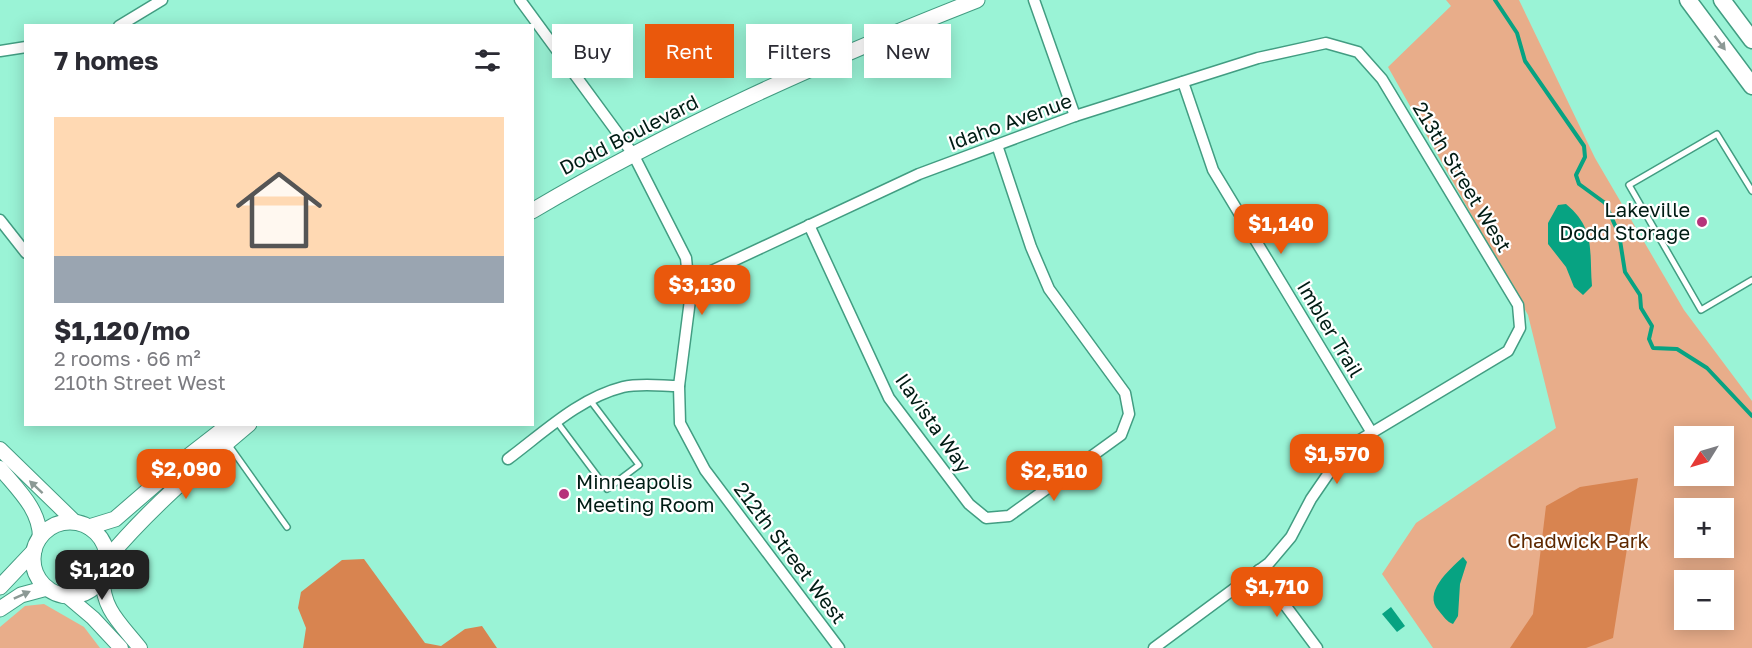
<!DOCTYPE html>
<meta charset="utf-8">
<style>
body{margin:0;font-family:"Golos Text",sans-serif;background:#f7f7f7;color:#2b2b33;height:100vh;display:flex;flex-direction:column;font-size:22px;white-space:nowrap}
*{box-sizing:border-box;margin:0}
p{font-size:20px;color:#7c7c81}
.icon{flex:none;width:33px;height:33px;fill:none;stroke:currentColor;stroke-width:2;stroke-linecap:round;stroke-linejoin:round}
.map{position:relative;flex:1;overflow:hidden}
.drawer{position:absolute;left:24px;top:24px;width:510px;height:402px;display:flex;flex-direction:column;background:#fff;border-radius:0px;box-shadow:0 3px 15px #0003}
.drawer>*{flex:none}
.guide{position:absolute;left:552px;top:24px;width:570px;height:54px;display:flex;gap:12px}
.needle{width:39px;rotate:233deg}
.buttons{position:absolute;left:1674px;top:426px;display:grid;gap:12px}
.buttons a{display:grid;place-items:center;width:60px;height:60px;border-radius:0px;background:#fff;box-shadow:0 3px 15px #0003;font-size:30px}
.price{position:absolute;translate:-50% -51px;padding:0 14px;border-radius:12px;background:#ea580c;color:#fff;font-size:20px;line-height:39px;filter:drop-shadow(0 2px 3px #0008)}
.price::after{content:'';position:absolute;left:50%;top:36px;width:18px;height:14px;margin-left:-9px;background:inherit;clip-path:polygon(0 0,100% 0,50% 100%)}
.price.selected{background:#222;color:#fff}
ul{padding:0;list-style:none}
li{display:grid;align-content:center;gap:12px;height:318px;padding:0 30px}
li span{display:grid;place-items:center;height:186px;border-radius:0px;color:#555}
li>.icon{margin-inline-start:auto}
span .icon{width:108px;height:108px;fill:#fffc;stroke-width:1}
li b{font-size:26px}
h2{display:flex;justify-content:space-between;align-items:center;height:72px;padding:0 30px;font-size:26px}
.tag{padding:0 21px;border-radius:0px;background:#fff;box-shadow:0 3px 15px #0003;font-size:21px;line-height:54px}
.tag.selected{background:#ea580c;color:#fff}
.map>svg:first-child{display:block}
.green{fill:#e8ad8a;fill-rule:evenodd}
.forest{fill:#d88450}
.water{fill:#07a382}
.lines{fill:none;stroke-linecap:round;stroke-linejoin:round}
.stream{stroke:#07a382;stroke-width:4}
.service-casing{stroke:#429d82;stroke-width:8}
.minor-casing{stroke:#429d82;stroke-width:13}
.tertiary-casing{stroke:#429d82;stroke-width:16}
.secondary-casing{stroke:#429d82;stroke-width:17}
.primary-casing{stroke:#429d82;stroke-width:19}
.service{stroke:#fff;stroke-width:5}
.minor{stroke:#fff;stroke-width:10}
.tertiary{stroke:#fff;stroke-width:14}
.secondary{stroke:#fff;stroke-width:15}
.primary{stroke:#fff;stroke-width:16}
.oneway{fill:#8c9995}
.poi-dot{fill:#b6337b;stroke:#fff;stroke-width:2}
.labels{text-anchor:middle;stroke-width:4.5;stroke-linejoin:round;paint-order:stroke}
.street-label{font-size:20px;fill:#001c14;stroke:#fff}
.poi-label{font-size:20px;fill:#001c14;stroke:#fff;text-anchor:end}
.park-label{font-size:20px;fill:#5d2800;stroke:#fff}
</style>
<div class="map">
<svg width="1752" height="648" viewBox="0 0 1752 648">
<rect width="100%" height="100%" fill="#9af3d6"/>
<g class="green">
<path d="M1446,0H1519L1595,158L1684,310L1752,401V648H1433L1382,574L1416,523L1556,428L1528,315L1388,67L1451,6ZM1684,436H1724V476H1684ZM1684,508H1724V548H1684ZM1684,580H1724V620H1684Z"/>
<polygon points="44,604 84,627 100,648 0,648 0,627 25,606"/>
</g>
<g class="forest">
<polygon points="1638,478 1613,638 1586,648 1510,648 1533,614 1546,506 1580,487"/>
<polygon points="364,559 425,643 441,646 465,629 482,626 497,648 303,648 306,628 298,608 301,592 342,560"/>
</g>
<g class="water">
<path d="M1566,204C1596,229 1589,251 1592,286L1583,295L1574,287L1566,267L1548,244V223L1558,205Z"/>
<path d="M1463,557L1467,562L1460,584L1458,616L1453,624C1447,622 1444,617 1439,611C1422,593 1449,570 1463,557Z"/>
<polygon points="1391,607 1405,626 1397,632 1382,614"/>
</g>
<g class="lines">
<polyline class="stream" points="1495,0 1517,33 1525,61 1584,146 1585,157 1576,175 1579,184 1605,203 1619,234 1625,272 1640,295 1641,308 1652,326 1649,339 1653,348 1677,349 1707,368 1752,416"/>
<defs>
<g id="service">
<polyline points="1752,191 1717,134 1629,185 1701,310 1752,280"/>
<polyline points="557,422 607,489 639,465 590,400"/>
<polyline points="228,444 287,527"/>
</g>
<g id="minor">
<polyline points="520,0 633,154 686,258 690,300 679,386 680,423 705,470 839,648"/>
<polyline points="1034,0 1075,116"/>
<polyline points="119,26 162,0"/>
<polyline points="0,51 26,47"/>
<polyline points="1183,82 1213,170 1372,433"/>
<polyline points="0,220 26,253"/>
<polyline points="809,225 889,398 969,504 986,518 1009,516 1121,435 1129,414 1125,393 1049,289 1031,247 997,145"/>
<polyline points="688,282 919,174 1075,116 1258,58 1326,43 1358,52 1382,79 1518,305 1520,328 1508,351 1358,441 1335,464 1311,499 1291,537 1269,563 1154,648"/>
<path d="M508,459C543,433 579,398 623,387C640,383 662,386 679,386"/>
<polyline points="1259,570 1317,648"/>
</g>
<g id="tertiary">
<polyline points="0,449 75,522"/>
<path d="M0,468C17,489 40,509 40,538"/>
<path d="M103,576C101,608 121,624 140,648"/>
<polyline points="67,596 93,618 121,648"/>
</g>
<g id="secondary">
<path d="M532,211C674,127 824,60 977,0"/>
<circle cx="70" cy="559" r="37"/>
<polyline points="89,527 115,519 181,462 230,424"/>
<path d="M107,559C149,509 199,466 249,424"/>
<polyline points="0,587 34,551"/>
<polyline points="0,609 21,595 47,588"/>
</g>
<g id="primary">
<polyline points="1688,0 1752,86"/>
<polyline points="1722,0 1752,40"/>
</g>
</defs>
<use href="#service" class="service-casing"/>
<use href="#minor" class="minor-casing"/>
<use href="#tertiary" class="tertiary-casing"/>
<use href="#secondary" class="secondary-casing"/>
<use href="#primary" class="primary-casing"/>
<use href="#service" class="service"/>
<use href="#minor" class="minor"/>
<use href="#tertiary" class="tertiary"/>
<use href="#secondary" class="secondary"/>
<use href="#primary" class="primary"/>
</g>
<defs><path id="oneway-solid" d="M-6-.8H1V-3.2L6.5 0L1 3.2V.8H-6Z" transform="scale(1.5)"/></defs>
<g class="oneway">
<use href="#oneway-solid" transform="translate(1720 43) rotate(53)"/>
<use href="#oneway-solid" transform="translate(36 487) rotate(-137)"/>
<use href="#oneway-solid" transform="translate(22 595) rotate(-24)"/>
</g>
<g class="poi-dot">
<circle cx="1702" cy="222" r="6"/>
<circle cx="564" cy="494" r="6"/>
</g>
<g class="labels">
<g class="street-label">
<text transform="translate(1010 122) rotate(-20)" y="7">Idaho Avenue</text>
<text transform="translate(629 135) rotate(-27)" y="7">Dodd Boulevard</text>
<text transform="translate(1462 177) rotate(59)" y="7">213th Street West</text>
<text transform="translate(1330 329) rotate(59)" y="7">Imbler Trail</text>
<text transform="translate(933 423) rotate(55)" y="7">Ilavista Way</text>
<text transform="translate(790 553) rotate(53)" y="7">212th Street West</text>
</g>
<g class="poi-label">
<text x="1690" y="217">Lakeville<tspan x="1690" dy="23">Dodd Storage</tspan></text>
<text x="576" y="489" text-anchor="start">Minneapolis<tspan x="576" dy="23">Meeting Room</tspan></text>
</g>
<g class="park-label">
<text x="1578" y="548">Chadwick Park</text>
</g>
</g>
</svg>
<div class="buttons">
<a><svg class="needle" viewBox="-14 -14 28 28"><path d="M0-13l5 13h-10z" fill="#e53935"/><path d="M0 13l5-13h-10z" fill="#7c7c81"/></svg></a>
<a>+</a>
<a>−</a>
</div>
<b class="price" style="left:1281px;top:255px">$1,140</b>
<b class="price" style="left:702px;top:316px">$3,130</b>
<b class="price" style="left:1337px;top:485px">$1,570</b>
<b class="price" style="left:186px;top:500px">$2,090</b>
<b class="price" style="left:1054px;top:502px">$2,510</b>
<b class="price selected" style="left:102px;top:601px">$1,120</b>
<b class="price" style="left:1277px;top:618px">$1,710</b>
<div class="guide">
<a class="tag">Buy</a>
<a class="tag selected">Rent</a>
<a class="tag">Filters</a>
<a class="tag">New</a>
</div>
<section class="drawer">
<h2>7 homes<svg class="icon" aria-label="filters" viewBox="0 0 24 24"><path d="M4 7h16M4 17h16"/><circle cx="9" cy="7" r="2"/><circle cx="15" cy="17" r="2"/></svg></h2>
<ul>
<li><span style="background:linear-gradient(#ffd9b3 75%,#9aa5b1 0)"><svg class="icon" aria-label="home" viewBox="0 0 24 24"><path d="M3 11l9-7 9 7M6 9v11h12V9"/></svg></span><div><b>$1,120/mo</b><p>2 rooms · 66 m²</p><p>210th Street West</p></div></li>
</ul>
</section>
</div>
